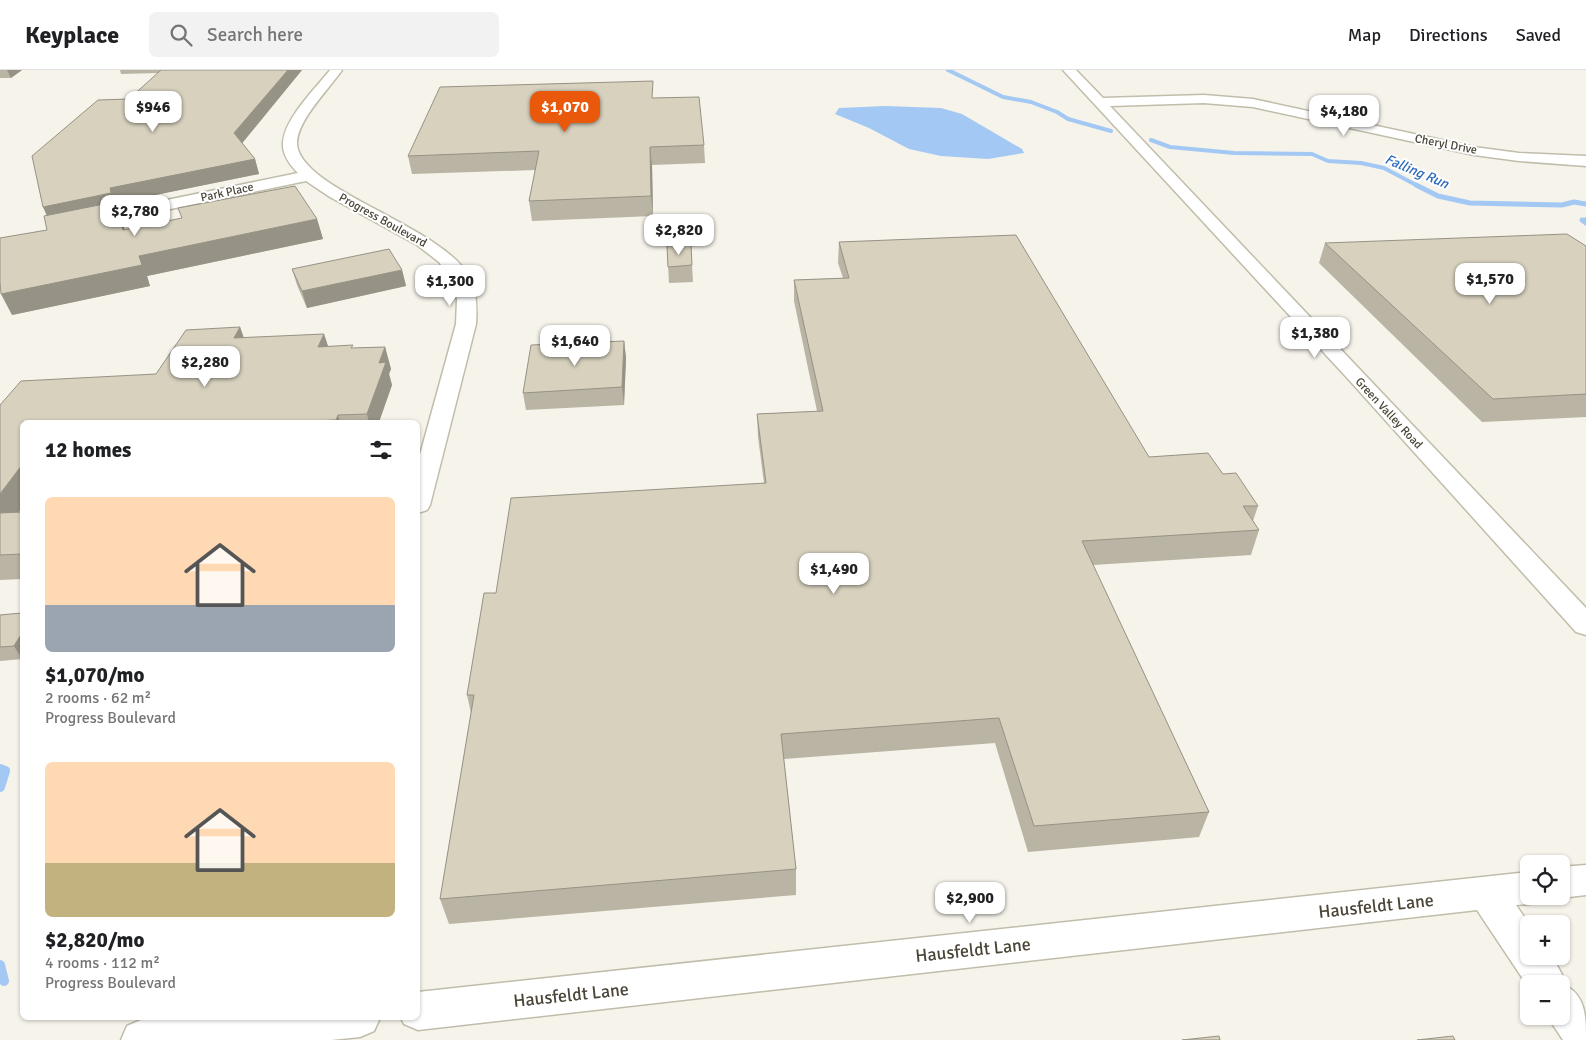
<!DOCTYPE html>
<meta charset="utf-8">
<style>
body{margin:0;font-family:Signika,sans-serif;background:#f2f2f2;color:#202124;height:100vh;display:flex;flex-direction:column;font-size:19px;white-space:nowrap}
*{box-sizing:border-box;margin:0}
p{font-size:16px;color:#757577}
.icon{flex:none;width:28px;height:28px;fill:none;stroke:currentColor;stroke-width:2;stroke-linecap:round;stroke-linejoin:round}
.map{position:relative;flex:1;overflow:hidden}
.panel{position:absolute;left:20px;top:350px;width:400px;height:600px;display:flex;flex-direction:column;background:#fff;border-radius:8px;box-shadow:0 1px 4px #0004}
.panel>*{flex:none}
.tools{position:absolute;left:1520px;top:785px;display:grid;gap:10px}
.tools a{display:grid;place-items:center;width:50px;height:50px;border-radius:8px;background:#fff;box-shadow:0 1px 4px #0004;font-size:25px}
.price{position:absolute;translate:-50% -42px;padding:0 11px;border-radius:10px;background:#fff;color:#222;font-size:16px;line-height:32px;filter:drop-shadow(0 1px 2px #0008)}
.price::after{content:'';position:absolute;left:50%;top:30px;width:15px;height:11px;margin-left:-8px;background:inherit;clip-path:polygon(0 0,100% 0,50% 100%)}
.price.active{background:#ea580c;color:#fff}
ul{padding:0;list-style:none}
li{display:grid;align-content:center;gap:10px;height:265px;padding:0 25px}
li span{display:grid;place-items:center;height:155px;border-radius:8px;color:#555}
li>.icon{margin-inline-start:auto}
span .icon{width:90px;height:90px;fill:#fffc;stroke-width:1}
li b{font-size:21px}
h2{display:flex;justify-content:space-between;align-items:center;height:60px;padding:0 25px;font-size:21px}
header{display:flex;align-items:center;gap:30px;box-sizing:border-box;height:70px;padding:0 25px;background:#fff;border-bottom:1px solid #e0e0e0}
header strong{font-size:24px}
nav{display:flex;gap:28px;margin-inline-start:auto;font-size:18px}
.search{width:350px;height:45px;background:#f2f2f2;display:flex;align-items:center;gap:12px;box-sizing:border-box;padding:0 18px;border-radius:8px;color:#757577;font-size:19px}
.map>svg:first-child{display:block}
.water{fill:#a4c8f4}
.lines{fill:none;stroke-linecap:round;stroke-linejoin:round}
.stream-far2{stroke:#a4c8f4;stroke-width:4}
.stream-far1{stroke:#a4c8f4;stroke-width:5}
.stream{stroke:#a4c8f4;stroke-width:10}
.minor-casing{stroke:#c1bdab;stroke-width:3}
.minor{fill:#fff;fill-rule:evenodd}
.wall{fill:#b9b4a3}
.shaded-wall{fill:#969285}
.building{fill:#d7d1be;stroke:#969285}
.labels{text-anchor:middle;stroke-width:4;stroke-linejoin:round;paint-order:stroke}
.far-street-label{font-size:12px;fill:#4a4537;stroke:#fff}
.far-water-label{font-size:14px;font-style:italic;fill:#2b6abb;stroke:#fff}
.near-street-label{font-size:18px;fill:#4a4537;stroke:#fff}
</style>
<header>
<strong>Keyplace</strong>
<div class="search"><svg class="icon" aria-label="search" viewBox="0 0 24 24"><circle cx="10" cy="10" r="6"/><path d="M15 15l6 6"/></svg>Search here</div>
<nav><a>Map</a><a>Directions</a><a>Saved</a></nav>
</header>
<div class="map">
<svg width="1586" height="970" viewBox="0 0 1586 970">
<rect width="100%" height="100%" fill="#f5f3ea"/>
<polygon class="water" points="885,36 941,38 962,44 1022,79 1024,83 988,89 941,86 909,79 869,58 835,44 839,38"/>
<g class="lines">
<g class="stream-far2">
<polyline points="948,0 1003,27 1031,32 1057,42 1068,49 1111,61"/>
<polyline points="1151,70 1170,77 1234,83 1312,84 1328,91 1361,93 1384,98 1418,116"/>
</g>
<g class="stream-far1">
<polyline points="1416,115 1438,126 1470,133 1562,135 1574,132 1586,134"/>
<polyline points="1586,150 1582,150 1586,153"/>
</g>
<g class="stream">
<polyline points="0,699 5,701 0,717"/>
<polyline points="0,895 4,911"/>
</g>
<defs>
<g id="minor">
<path d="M330,0H342C330,18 296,51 297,74C300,120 440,155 469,206C477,220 477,238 476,254L430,435L427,440L418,443V392L456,254L457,230L453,212L439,192L417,175L330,127L306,111L84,157L78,156L76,152L78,148L84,147L298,103C290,95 282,85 283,72C285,48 315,19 330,0Z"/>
<polygon points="1063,0 1076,0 1103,28 1204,25 1253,29 1474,77 1519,83 1586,86 1586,96 1519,91 1474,85 1253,37 1204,33 1110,36 1586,538 1586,565 1576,562 1350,311"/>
<polygon points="1586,795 1586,825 1561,828 1555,826 1561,826 1561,797"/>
<path d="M1529,802V826H1543L1542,829L1529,834L1516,835L1529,854V886H1552L1567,914L1566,916C1586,926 1586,948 1586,970H1563L1547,946H1561V914H1529V918L1477,840L418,960L404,954L401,948H418V922Z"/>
<polygon points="170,948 380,948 374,961 360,967 331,970 121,970 127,956 141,950"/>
</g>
</defs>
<use href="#minor" class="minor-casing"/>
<use href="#minor" class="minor"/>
</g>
<g class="wall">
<polygon points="0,0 22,0 11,8 0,8"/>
<polygon points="120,0 302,0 242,73 255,89 259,104 116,133 118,139 117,139 125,160 317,149 323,169 147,206 150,216 12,245 47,160 47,146 129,29 158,3 121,4"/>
<polygon points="654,28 704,75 705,93 652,95 653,146 532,151 529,131 535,100 412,104 408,86"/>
<polygon points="839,172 1149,387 1223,404 1258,436 1253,451 1259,460 1251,485 1093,495 1209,742 1199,767 1028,782 995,673 784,689 796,799 796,825 449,854 440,829 471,643 467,625 496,523 764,413 758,367 757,344 817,341 794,231 794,210 843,208 838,193"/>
<polygon points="1325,173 1586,176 1586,347 1482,352 1319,193"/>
<polygon points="691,175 693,212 669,213 667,176"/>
<polygon points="292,199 402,200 406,216 307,238 297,215"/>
<polygon points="240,257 243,268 324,264 328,276 354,278 385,277 391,299 389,304 392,315 379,352 22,352 22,437 19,442 22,442 22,509 0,510 0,335 156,304"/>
<polygon points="624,271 626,288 624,335 526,340 523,323"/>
<polygon points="22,543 22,589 0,591 0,545"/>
</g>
<g class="shaded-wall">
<polygon points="7,0 22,0 11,8"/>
<polygon points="288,0 302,0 239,77 234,63"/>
<polygon points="650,77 652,95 653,146 651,126"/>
<polygon points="255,89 259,104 116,133 118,139 117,139 122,151 131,180 50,153 43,137 110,118"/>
<polygon points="317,149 323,169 147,206 150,216 12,245 1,224 139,186"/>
<polygon points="402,200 406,216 307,238 302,221"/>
<polygon points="240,257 248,279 234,268"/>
<polygon points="324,264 331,286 318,277"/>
<polygon points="624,271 626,288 624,335 622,317"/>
<polygon points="385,277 391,299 389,304 392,315 379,352 369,352 367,344 379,293"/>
<polygon points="338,345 340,352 337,352 336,350"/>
<polygon points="22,395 22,437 12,452 0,453 0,424"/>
<polygon points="22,563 22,589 14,576"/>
</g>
<g class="building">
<polygon points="161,0 288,0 234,63 255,89 110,118 111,123 43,137 32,86 98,30 129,29"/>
<polygon points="653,11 652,28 699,27 704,75 650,77 651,126 529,131 539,81 408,86 440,17"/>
<polygon points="295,116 317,149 139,186 142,195 1,224 0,212 0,168 47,160 44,146 114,132 123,160 182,148 178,138"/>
<polygon points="1567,164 1586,176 1586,324 1493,329 1325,173"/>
<polygon points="1016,165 1149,387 1208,383 1223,404 1236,403 1258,436 1243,436 1259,460 1082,471 1209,742 1034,756 999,648 781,664 796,799 440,829 474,625 467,625 484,523 496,523 511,428 766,413 757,344 823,341 794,210 849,208 839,172"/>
<polygon points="691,175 692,195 668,197 667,176"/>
<polygon points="389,179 402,200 302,221 292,199"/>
<polygon points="240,257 234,268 324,264 318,277 353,275 351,278 385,277 379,293 386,292 367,344 338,345 336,350 289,352 22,352 22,395 0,424 0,335 21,311 156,304 186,260"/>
<polygon points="624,271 622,317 523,323 531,275"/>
<polygon points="22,442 22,484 0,485 0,443"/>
<polygon points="22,543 22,563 14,576 0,577 0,545"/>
<polygon points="1219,966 1220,970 1182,970"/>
<polygon points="1453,966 1455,970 1417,970"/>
</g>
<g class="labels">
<g class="far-street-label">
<text transform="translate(1446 74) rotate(11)" y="4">Cheryl Drive</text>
<text transform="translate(227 122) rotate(-12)" y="4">Park Place</text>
<text transform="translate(383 150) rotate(29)" y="4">Progress Boulevard</text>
<text transform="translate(1389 343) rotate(47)" y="4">Green Valley Road</text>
</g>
<g class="far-water-label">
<text transform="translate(1417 101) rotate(23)" y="5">Falling Run</text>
</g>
<g class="near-street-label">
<text transform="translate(1376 836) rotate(-6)" y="6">Hausfeldt Lane</text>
<text transform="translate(973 880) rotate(-6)" y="6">Hausfeldt Lane</text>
<text transform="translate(571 925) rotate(-6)" y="6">Hausfeldt Lane</text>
</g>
</g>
</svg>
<div class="tools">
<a><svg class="icon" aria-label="locate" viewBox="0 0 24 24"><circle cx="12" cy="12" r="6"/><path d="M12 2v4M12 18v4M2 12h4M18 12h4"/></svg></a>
<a>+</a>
<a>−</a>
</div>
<b class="price" style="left:153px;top:63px">$946</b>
<b class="price active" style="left:565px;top:63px">$1,070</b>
<b class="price" style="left:1344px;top:67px">$4,180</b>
<b class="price" style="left:135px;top:167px">$2,780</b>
<b class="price" style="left:679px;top:186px">$2,820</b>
<b class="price" style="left:1490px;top:235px">$1,570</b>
<b class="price" style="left:450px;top:237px">$1,300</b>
<b class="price" style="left:1315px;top:289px">$1,380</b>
<b class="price" style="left:575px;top:297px">$1,640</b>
<b class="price" style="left:205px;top:318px">$2,280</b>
<b class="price" style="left:834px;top:525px">$1,490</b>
<b class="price" style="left:970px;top:854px">$2,900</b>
<section class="panel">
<h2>12 homes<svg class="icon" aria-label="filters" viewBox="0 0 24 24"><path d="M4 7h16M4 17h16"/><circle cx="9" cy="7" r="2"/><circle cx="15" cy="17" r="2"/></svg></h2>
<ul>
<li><span style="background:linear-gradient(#ffd9b3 70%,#9aa5b1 0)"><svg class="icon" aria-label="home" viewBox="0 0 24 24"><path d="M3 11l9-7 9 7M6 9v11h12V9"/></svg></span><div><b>$1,070/mo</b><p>2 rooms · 62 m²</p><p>Progress Boulevard</p></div></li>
<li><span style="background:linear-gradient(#ffd9b3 65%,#c2b280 0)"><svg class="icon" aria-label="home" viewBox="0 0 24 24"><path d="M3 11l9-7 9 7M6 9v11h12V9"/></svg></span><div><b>$2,820/mo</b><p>4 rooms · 112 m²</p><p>Progress Boulevard</p></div></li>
</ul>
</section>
</div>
